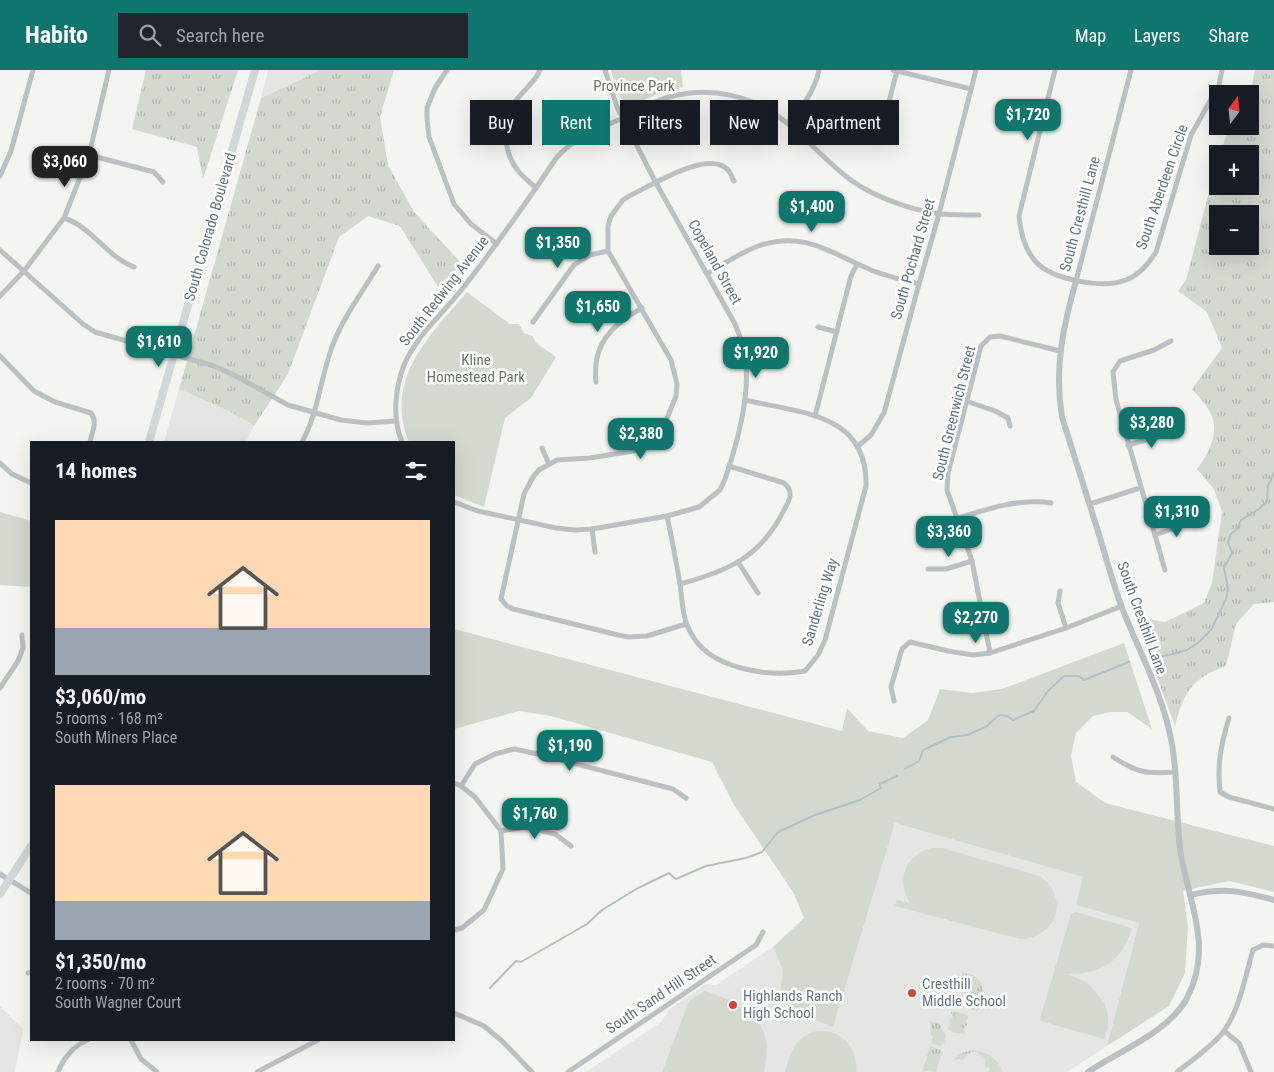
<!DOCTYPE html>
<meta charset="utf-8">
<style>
body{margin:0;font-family:"Roboto Condensed",sans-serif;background:#20242c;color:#f1f3f6;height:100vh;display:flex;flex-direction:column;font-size:19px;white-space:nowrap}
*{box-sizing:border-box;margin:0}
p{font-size:16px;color:#9ea1a6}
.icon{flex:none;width:28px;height:28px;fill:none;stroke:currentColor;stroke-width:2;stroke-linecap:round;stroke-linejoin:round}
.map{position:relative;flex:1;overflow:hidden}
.sheet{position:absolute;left:30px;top:371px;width:425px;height:600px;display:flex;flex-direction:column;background:#171b24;border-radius:0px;box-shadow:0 5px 20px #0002}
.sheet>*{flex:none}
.top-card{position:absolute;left:470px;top:30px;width:475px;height:45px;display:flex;gap:10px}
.needle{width:32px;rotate:15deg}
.buttons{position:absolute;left:1209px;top:15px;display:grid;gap:10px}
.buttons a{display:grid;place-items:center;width:50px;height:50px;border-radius:0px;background:#171b24;box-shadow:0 5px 20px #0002;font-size:25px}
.price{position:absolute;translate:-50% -42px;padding:0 11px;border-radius:10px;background:#0f766e;color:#fff;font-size:16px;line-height:32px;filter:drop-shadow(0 1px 2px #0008)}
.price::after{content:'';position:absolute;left:50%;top:30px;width:15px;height:11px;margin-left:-8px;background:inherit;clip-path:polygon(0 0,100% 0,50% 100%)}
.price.current{background:#222;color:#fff}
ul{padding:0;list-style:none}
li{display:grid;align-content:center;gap:10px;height:265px;padding:0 25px}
li span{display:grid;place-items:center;height:155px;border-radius:0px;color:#555}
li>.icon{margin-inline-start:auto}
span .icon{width:90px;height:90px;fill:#fffc;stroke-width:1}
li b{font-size:21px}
h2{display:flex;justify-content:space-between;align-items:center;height:60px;padding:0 25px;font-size:21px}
.pill{padding:0 18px;border-radius:0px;background:#171b24;box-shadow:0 5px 20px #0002;font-size:18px;line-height:45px}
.pill.current{background:#0f766e;color:#fff}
header{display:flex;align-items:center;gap:30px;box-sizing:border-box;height:70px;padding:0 25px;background:#0f766e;color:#fff}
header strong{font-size:24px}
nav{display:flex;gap:28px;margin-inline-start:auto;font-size:18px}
.search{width:350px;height:45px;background:#20242c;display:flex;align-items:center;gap:12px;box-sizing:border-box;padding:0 18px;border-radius:0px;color:#9ea1a6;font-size:19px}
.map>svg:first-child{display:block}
.built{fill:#e5e5e4}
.grass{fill:url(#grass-tufts);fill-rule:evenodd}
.park{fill:#d4d9d0}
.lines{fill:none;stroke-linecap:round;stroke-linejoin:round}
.stream{stroke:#b3c0c3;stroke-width:2}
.minor{stroke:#bbc0c2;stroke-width:5}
.tertiary{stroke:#bbc0c2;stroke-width:6}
.secondary{stroke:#d1d6d9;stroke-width:8}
.poi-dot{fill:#d7432e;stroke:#fff;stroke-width:2}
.labels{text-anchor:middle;stroke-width:5;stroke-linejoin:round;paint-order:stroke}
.park-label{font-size:15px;fill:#6a7763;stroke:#fff}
.street-label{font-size:15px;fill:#657780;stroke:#fff}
.poi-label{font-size:15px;fill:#657780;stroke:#fff;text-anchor:start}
</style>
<header>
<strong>Habito</strong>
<div class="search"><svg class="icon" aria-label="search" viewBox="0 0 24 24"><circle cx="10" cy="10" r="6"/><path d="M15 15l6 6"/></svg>Search here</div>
<nav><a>Map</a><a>Layers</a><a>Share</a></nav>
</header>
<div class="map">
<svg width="1274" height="1002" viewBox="0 0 1274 1002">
<defs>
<pattern id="grass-tufts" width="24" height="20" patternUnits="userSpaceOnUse" patternTransform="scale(1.25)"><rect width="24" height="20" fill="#d4d9d0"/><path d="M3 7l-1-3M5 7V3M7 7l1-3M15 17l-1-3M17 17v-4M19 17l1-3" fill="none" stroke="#b0b5ae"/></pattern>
</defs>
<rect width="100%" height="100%" fill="#f4f4f0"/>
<g class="built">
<polygon points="268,0 321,0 261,28"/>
<polygon points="179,319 233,343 254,356 246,372 164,372"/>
<polygon points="895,753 1083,807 1077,835 1139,853 1107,976 1067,1002 586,1002 661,952 669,940 706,914 716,915 773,877 784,900 781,911 833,957"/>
<polygon points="0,936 23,959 15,1002 0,1002"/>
</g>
<g class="grass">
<polygon points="146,0 238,0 203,109 197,77 132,59"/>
<polygon points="321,0 394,0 380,47 388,95 414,142 462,194 438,217 400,156 368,146 339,167 288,304 254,356 233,343 179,319 261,28"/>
<path d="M1255,0H1274V532L1254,534L1236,554L1226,596C1192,608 1184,622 1175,656L1135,547L1165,552L1204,533L1212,513L1222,442L1214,419L1197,399C1208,384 1220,363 1211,344C1207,335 1198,326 1192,319L1222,278L1207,242L1178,221L1186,210L1217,92L1218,116H1250V84H1220L1227,64L1232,56H1250V24ZM1218,144H1250V176H1218Z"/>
<path d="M962,902C987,908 985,918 979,939L977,941L963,937L969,930L971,916L960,913Z"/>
<polygon points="955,941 964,944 969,947 966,950 967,955 963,959 965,964 953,963 947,958 950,956 949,950 953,947 951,942"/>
<polygon points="930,951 940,954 942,960 946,964 944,974 940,976 931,973 933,966 931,965"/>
<polygon points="930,976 939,979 942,982 936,1002 923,1001"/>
<path d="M975,980C989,983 998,989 1003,1002H989L990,998L986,997L984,987L974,982L967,984L963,990L957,989L955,991V988L964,982Z"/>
</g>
<g class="park">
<polygon points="611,0 681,0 683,17 657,24 631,36 624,35 614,12"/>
<path d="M467,222L510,254H519L524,263L533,266L536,273L556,287L531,328L505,348L484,437L454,425V372H409C383,309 430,265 467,222Z"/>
<polygon points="0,442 31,451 31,517 0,515"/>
<polygon points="454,559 842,661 847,638 868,661 903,668 928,650 940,619 972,623 1002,619 1124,573 1152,659 1127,642 1111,642 1093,646 1076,663 1071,686 1076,712 1105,733 1274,776 1274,822 1229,811 1183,821 1188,856 1185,903 1169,936 1107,976 1139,853 1076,835 1083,807 895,753 833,957 815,950 782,931 780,924 783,900 773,877 804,848 793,822 734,735 712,692 551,646 519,641 454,659"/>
<path d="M931,778H942L1040,806C1070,827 1057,868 1020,869L895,836L897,830L910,833C896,810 905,785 931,778Z"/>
<path d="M1076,842L1132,858C1123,891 1100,905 1067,904L1087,912L1104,932L1108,944V957L1104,969L1041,951L1040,949L1071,844Z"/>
<path d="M705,921C727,928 755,939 764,963C769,974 766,990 764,1002H662L689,931Z"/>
<path d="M817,961C841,959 859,978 856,1002H785C790,983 795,966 817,961Z"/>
</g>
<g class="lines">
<g class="stream">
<polyline points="1155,587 1169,585 1187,580 1199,572 1211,560 1226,529 1228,520 1224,498 1232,483 1228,472 1231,464 1237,459 1241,450 1259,439 1267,431 1268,416 1274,403"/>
<polyline points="905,699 919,691 923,680 951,667 968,665 987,656 999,645 1007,646 1013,650 1034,641 1047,622 1064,606 1079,606 1084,610 1129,592"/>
<polyline points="490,918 516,891 521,892 587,854 602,840 638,818 669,803 676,809 706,796 746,788 762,782 778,762 815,745 860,730 881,718 880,714 897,706"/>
</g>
<g class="minor">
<polyline points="447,0 435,18 427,38 427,48 429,67 454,134 471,154 497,174"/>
<polyline points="893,0 971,19"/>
<path d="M1055,0L1019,146C1021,163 1024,179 1036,192C1053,210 1103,219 1126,210C1140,205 1149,193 1156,182L1191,65L1219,15L1222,0"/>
<polyline points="886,43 897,1"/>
<path d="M787,53C802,38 815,21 819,0"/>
<polyline points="89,85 154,102 163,112"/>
<polyline points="0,106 11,81 33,0"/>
<path d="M536,118C531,113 524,108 519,102C504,84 500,53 514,33C522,21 534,14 540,0"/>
<path d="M64,148C92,157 107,187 134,197"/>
<polyline points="0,180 83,254 95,262 214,296 234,305 288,335 341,350 367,353 396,351"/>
<path d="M707,204C723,194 740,183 758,176C805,160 830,183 871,200C886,206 903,210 919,214"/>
<polyline points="1076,211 1131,0"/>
<polyline points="0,226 24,201 64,148 89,85 109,0"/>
<polyline points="533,252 574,195 590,185 608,181"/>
<polyline points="818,257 837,262"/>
<path d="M0,286L34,321L55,332L91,343C98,352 92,362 90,372"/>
<path d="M596,312C592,275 611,255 642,238"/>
<polyline points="966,331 995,341 1008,348 1010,356"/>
<polyline points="815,346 851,206 857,194"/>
<path d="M302,372C318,343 320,311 331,280C341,250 362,223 378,196"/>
<path d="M402,372C392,348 395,319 404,295C416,267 440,246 459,223C494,179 526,133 557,87C577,65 606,56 632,44C643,38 655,31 666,28C709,15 753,25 787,53C813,74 836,103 865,119C885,130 918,142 941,144C953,145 966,145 979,145"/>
<polyline points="1128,375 1171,363"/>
<polyline points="858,376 871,365 884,343 919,214 939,144 976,0"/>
<polyline points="542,378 549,394"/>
<polyline points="0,393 12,404 31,413"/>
<path d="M454,432L478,441L556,458L575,460L592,459L667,446L699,437L720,420L725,409C736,377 749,330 746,296C745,281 741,268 735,254L656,113L617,37L605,0"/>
<polyline points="1090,434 1140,418"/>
<path d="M667,446C672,469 676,491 680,514C682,527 682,543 687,555C697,580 716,591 741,598C763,604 783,605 805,601L818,585L825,570L866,416C868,343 800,343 745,330"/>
<path d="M956,449C986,439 1020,428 1051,433"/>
<polyline points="592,459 595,482"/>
<polyline points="1155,465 1175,458 1180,449"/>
<polyline points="738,492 758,523"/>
<polyline points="928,499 946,499 972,491"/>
<polyline points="1165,500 1116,330 1113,302 1120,291 1154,280 1171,271"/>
<path d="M680,514C728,501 761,487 784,440C790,430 794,421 784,413L729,396"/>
<polyline points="1060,521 1058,533 1066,558"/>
<path d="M686,554L647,566L629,567L618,565L513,539L507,536L501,529L524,424L533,407L539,400L557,390L590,388L639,380L648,375L661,363L676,326L677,314L671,290L608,181V156L611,146L623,130L631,125C652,115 709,79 728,100C731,103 732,108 734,111"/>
<polyline points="990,583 972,491 947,420 948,403 981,276 990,267 1000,266 1060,281"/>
<polyline points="0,618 18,591 23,578 22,565"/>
<polyline points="894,631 891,617 902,579 910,572 948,581 973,585 990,583 1066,558 1122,536"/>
<path d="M1229,648C1221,675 1217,694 1220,722L1229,727L1274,739"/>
<path d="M1113,687C1137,703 1147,704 1175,702"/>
<polyline points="454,713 461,716 475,727 501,761 503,799 484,840 462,858 454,860"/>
<polyline points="461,716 475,694 495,684 514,679 538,684 673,719 686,728"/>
<polyline points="501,761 525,757 555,764 571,776"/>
<polyline points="0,804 31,823"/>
<polyline points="28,903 31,902"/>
<polyline points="454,943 484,956 502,971 532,1002"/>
<polyline points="1224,961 1239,973 1251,1002"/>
<polyline points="131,970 141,989 157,1002"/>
<path d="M58,1002C63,989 74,975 88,970"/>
<polyline points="257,1002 318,970"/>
<polyline points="568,1002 756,875 763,862"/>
<path d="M1177,1002C1190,992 1215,974 1224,961C1240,938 1245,907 1253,880L1263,875L1274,876"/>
</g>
<g class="tertiary">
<path d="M1076,211C1063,257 1054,299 1062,347C1073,383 1085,419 1096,455C1105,483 1112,511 1122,538C1139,581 1162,623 1171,669C1179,707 1175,747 1181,785C1190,835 1213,879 1187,928C1169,962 1119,981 1088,1002"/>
<path d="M1190,825C1224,817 1241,821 1274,830"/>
</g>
<g class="secondary">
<polyline points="149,372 255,0"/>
<polyline points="0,824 31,776"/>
</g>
</g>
<g class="poi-dot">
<circle cx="912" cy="923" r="5"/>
<circle cx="733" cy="935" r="5"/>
</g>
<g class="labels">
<g class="park-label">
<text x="634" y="21">Province Park</text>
<text x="476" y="295">Kline<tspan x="476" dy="17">Homestead Park</tspan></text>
</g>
<g class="street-label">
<text transform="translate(1162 117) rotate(-71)" y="5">South Aberdeen Circle</text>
<text transform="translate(1080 144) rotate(-75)" y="5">South Cresthill Lane</text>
<text transform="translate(210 157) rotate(-74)" y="5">South Colorado Boulevard</text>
<text transform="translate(913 189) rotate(-74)" y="5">South Pochard Street</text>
<text transform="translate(715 192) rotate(61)" y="5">Copeland Street</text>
<text transform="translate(444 221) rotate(-52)" y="5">South Redwing Avenue</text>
<text transform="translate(954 343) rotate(-76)" y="5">South Greenwich Street</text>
<text transform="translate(820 532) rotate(-73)" y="5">Sanderling Way</text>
<text transform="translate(1142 548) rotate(70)" y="5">South Cresthill Lane</text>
<text transform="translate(661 924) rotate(-34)" y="5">South Sand Hill Street</text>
</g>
<g class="poi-label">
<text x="922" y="919">Cresthill<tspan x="922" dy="17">Middle School</tspan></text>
<text x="743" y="931">Highlands Ranch<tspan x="743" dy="17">High School</tspan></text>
</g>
</g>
</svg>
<div class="buttons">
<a><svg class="needle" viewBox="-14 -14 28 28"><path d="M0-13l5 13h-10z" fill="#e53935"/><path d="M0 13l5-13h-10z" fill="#9ea1a6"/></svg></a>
<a>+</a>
<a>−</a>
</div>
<b class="price" style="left:1028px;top:71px">$1,720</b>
<b class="price current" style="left:65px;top:118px">$3,060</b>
<b class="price" style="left:812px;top:163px">$1,400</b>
<b class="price" style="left:558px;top:199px">$1,350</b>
<b class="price" style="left:598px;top:263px">$1,650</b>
<b class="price" style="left:159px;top:298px">$1,610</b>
<b class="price" style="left:756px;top:309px">$1,920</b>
<b class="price" style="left:1152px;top:379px">$3,280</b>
<b class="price" style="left:641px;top:390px">$2,380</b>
<b class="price" style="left:1177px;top:468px">$1,310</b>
<b class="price" style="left:949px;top:488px">$3,360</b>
<b class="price" style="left:976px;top:574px">$2,270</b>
<b class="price" style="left:570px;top:702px">$1,190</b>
<b class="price" style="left:535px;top:770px">$1,760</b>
<div class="top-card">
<a class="pill">Buy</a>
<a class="pill current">Rent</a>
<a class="pill">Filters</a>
<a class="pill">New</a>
<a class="pill">Apartment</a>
</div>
<section class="sheet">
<h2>14 homes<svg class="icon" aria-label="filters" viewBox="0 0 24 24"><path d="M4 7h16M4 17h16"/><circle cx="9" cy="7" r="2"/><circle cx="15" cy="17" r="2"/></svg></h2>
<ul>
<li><span style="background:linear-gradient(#ffd9b3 70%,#9aa5b1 0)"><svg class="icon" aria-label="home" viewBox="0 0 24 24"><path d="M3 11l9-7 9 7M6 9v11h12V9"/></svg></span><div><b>$3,060/mo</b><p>5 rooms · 168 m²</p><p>South Miners Place</p></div></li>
<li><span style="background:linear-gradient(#ffd9b3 75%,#9aa5b1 0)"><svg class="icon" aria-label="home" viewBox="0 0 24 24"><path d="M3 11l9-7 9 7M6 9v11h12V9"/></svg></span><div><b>$1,350/mo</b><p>2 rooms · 70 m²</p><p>South Wagner Court</p></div></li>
</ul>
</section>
</div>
